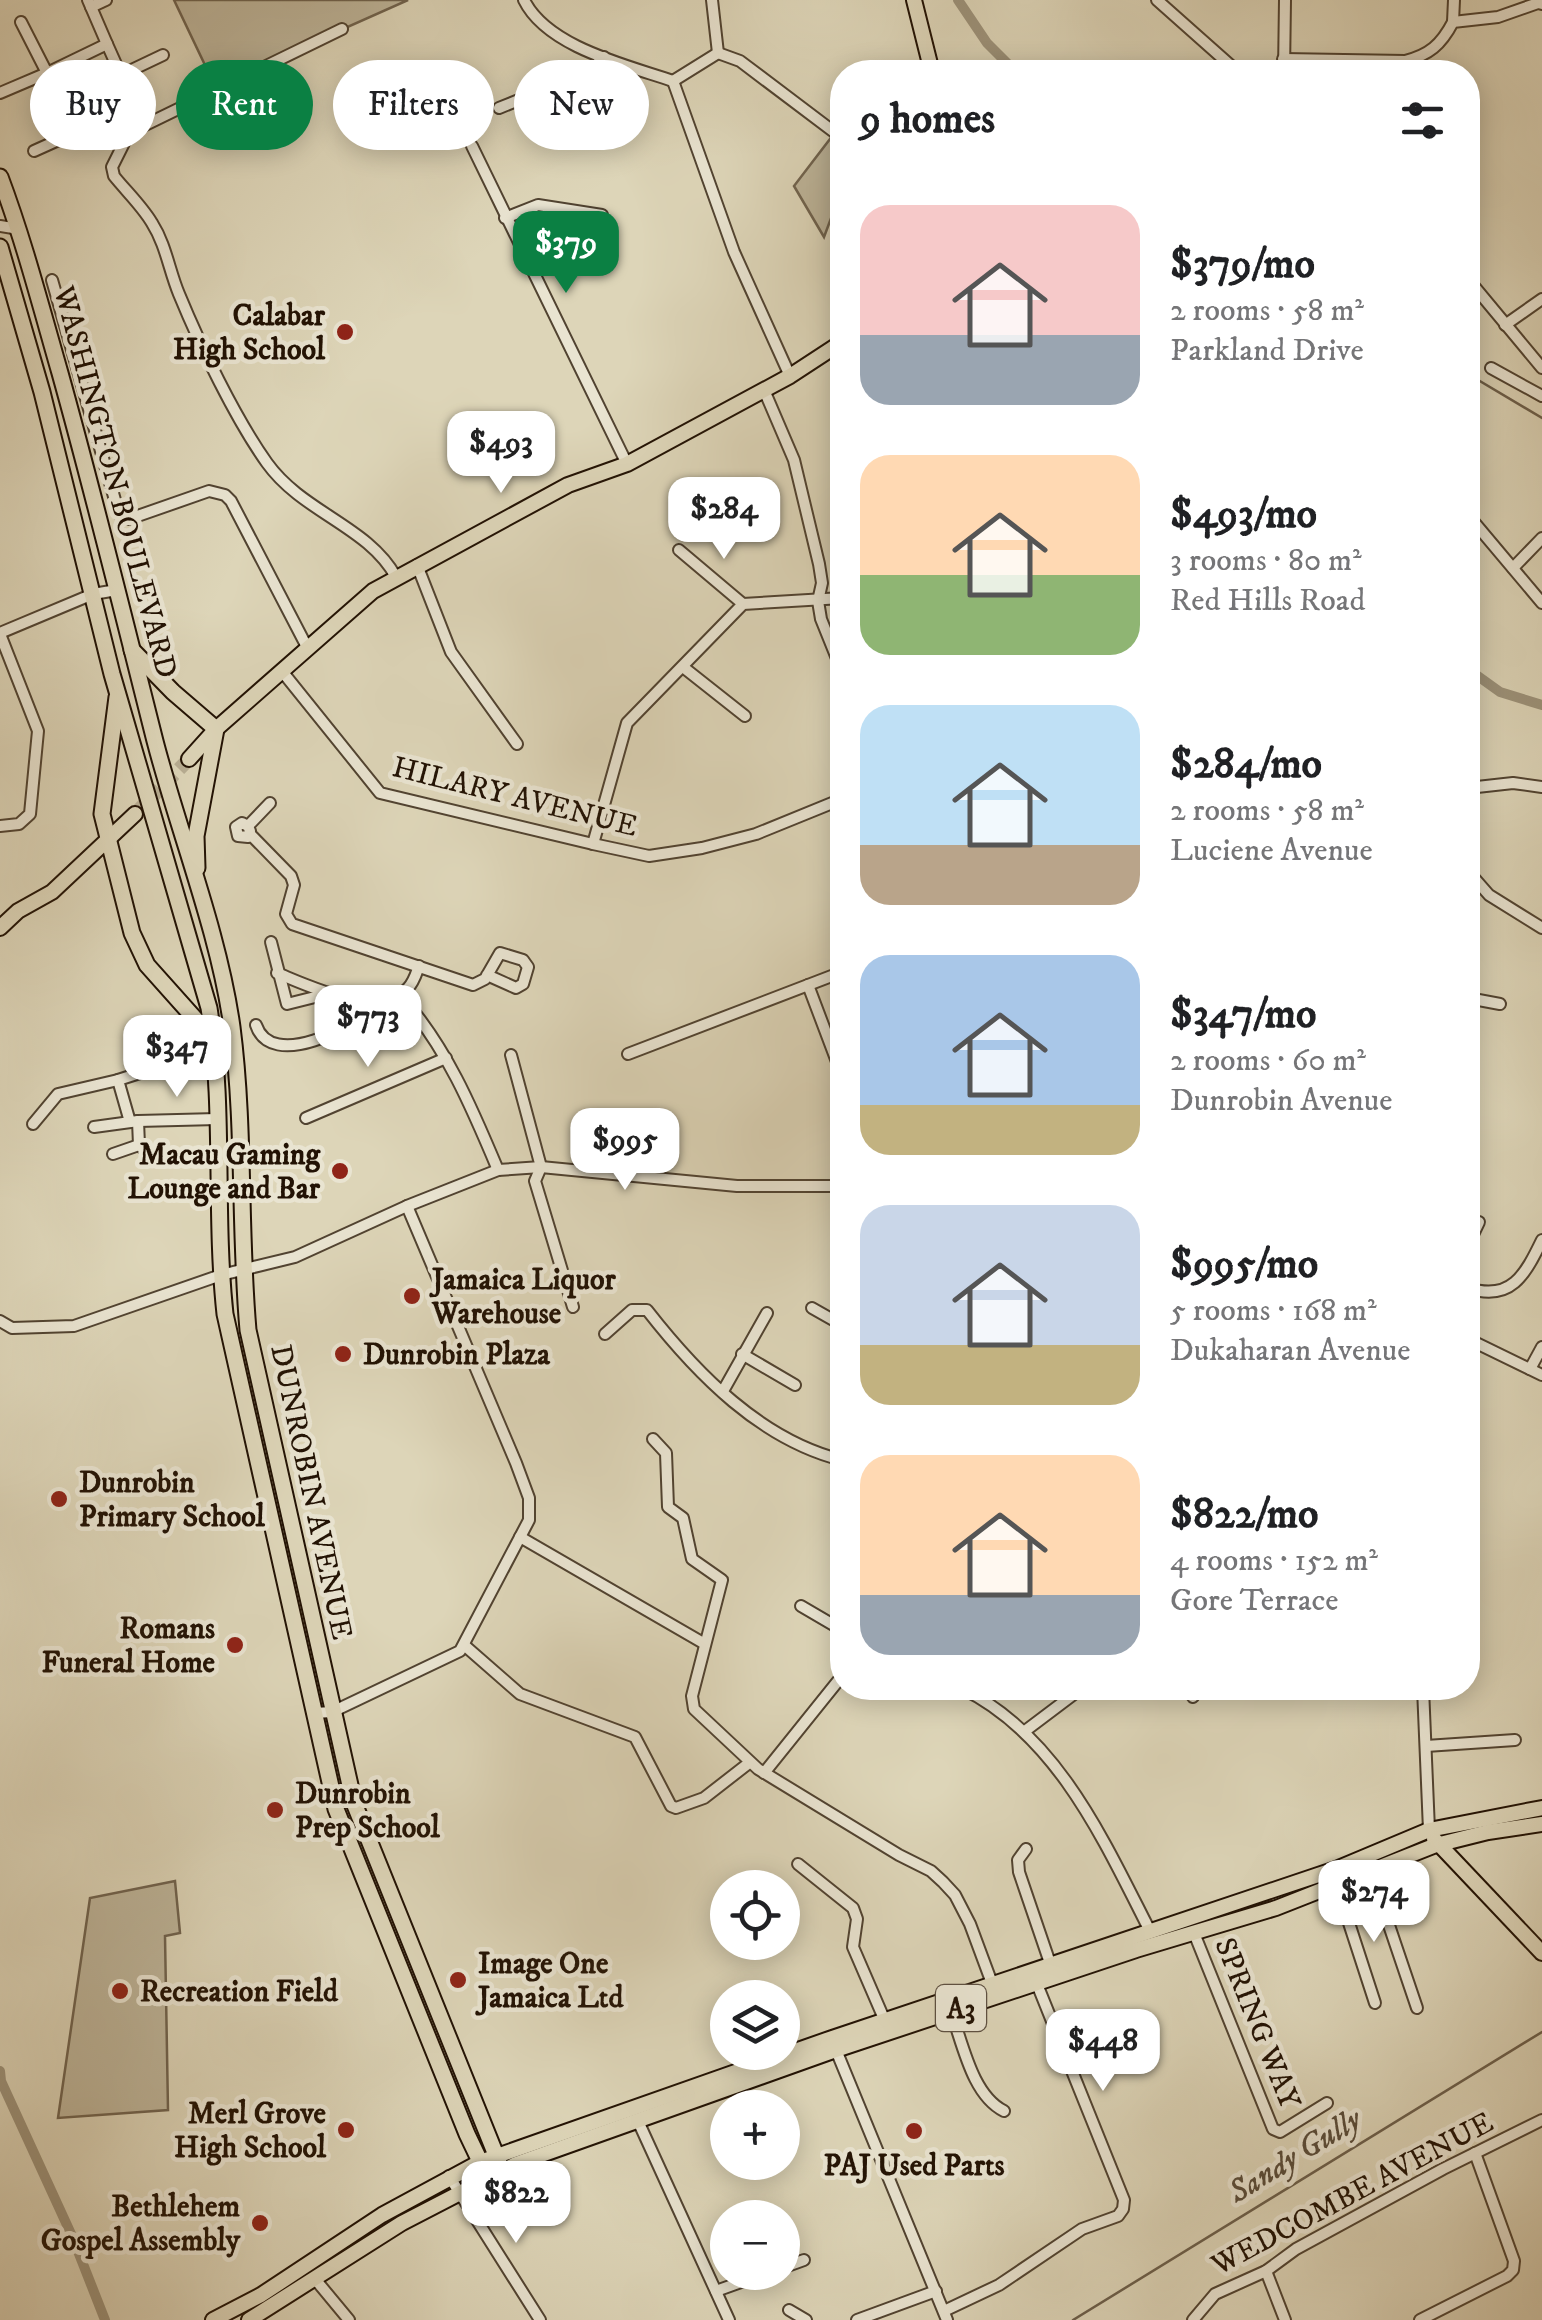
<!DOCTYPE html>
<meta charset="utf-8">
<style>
body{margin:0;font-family:"IM FELL DW Pica",serif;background:#f2f2f2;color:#202124;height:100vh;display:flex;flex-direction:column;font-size:38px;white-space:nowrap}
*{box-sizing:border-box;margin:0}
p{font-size:32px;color:#757577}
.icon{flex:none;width:55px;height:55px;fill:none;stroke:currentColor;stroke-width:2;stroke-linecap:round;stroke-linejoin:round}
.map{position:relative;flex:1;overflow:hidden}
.sheet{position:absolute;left:830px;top:60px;width:650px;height:1640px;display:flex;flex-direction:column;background:#fff;border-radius:40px;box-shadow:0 5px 25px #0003}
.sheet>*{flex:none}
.banner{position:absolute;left:30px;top:60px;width:650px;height:90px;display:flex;gap:20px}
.fabs{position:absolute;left:710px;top:1870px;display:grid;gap:20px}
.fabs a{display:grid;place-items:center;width:90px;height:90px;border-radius:50%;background:#fff;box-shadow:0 5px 25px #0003;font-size:50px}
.price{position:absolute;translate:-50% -85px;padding:0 22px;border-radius:20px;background:#fff;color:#222;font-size:32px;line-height:65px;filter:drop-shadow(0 2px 5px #0008)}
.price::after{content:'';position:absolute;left:50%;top:60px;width:30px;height:22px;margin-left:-15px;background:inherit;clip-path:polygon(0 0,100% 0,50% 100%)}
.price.selected{background:#0b8043;color:#fff}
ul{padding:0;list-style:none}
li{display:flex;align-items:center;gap:30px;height:250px;padding:0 30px}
li span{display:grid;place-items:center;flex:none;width:280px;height:200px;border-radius:30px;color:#555}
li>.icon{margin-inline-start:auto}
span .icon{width:120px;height:120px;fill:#fffc;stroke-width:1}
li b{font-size:42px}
h2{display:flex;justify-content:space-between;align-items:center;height:120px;padding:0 30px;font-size:42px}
.pill{padding:0 35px;border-radius:45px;background:#fff;box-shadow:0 5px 25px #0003;font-size:35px;line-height:90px}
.pill.selected{background:#0b8043;color:#fff}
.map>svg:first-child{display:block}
.green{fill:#bdb499;stroke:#70634e;stroke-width:2.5}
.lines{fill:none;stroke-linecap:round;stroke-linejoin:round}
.stream{stroke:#6c5f4b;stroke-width:2.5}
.canal{stroke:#9d937b;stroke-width:10}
.major-tunnel{stroke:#b8ae94;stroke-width:14;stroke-dasharray:14 7;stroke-linecap:butt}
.minor-casing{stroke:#514331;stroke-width:14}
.major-casing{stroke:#221204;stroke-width:18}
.highway-casing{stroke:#221204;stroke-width:19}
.minor{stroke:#e9e4d1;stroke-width:10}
.major{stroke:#ddd5b8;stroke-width:14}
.highway{stroke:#ddd5b8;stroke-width:15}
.poi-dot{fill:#8f2418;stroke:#e9e4d1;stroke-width:4}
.labels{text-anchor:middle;stroke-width:9;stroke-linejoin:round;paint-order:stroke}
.shield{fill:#e9e4d1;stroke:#5e5142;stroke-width:2.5}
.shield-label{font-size:28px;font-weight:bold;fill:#221204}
.poi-label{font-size:30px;font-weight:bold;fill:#221204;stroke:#e9e4d1;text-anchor:start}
.street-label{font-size:30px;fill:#221204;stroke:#e9e4d1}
.water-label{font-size:32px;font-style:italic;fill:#594c3a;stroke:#e9e4d1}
</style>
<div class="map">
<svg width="1542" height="2320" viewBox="0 0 1542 2320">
<rect width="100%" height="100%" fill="#ddd5b8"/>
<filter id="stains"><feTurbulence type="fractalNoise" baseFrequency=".002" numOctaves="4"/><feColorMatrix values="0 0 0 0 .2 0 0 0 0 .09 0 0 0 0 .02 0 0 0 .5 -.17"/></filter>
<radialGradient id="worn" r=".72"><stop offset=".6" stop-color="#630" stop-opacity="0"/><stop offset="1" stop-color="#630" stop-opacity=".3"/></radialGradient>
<g class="green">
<polygon points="174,0 408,0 215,86"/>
<polygon points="830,139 842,147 842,189 824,237 794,186"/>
<polygon points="175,1881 180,1933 165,1936 168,2110 58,2118 90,1898"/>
</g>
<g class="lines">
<g class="stream">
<polyline points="1468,374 1542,418"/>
<polyline points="1073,2320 1542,2032"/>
</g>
<g class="canal">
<polyline points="958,0 987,43 1016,72"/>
<polyline points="1468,669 1500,692 1542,705"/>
<polyline points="0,2071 1,2081 72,2236 105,2320"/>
</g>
<polyline class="major-tunnel" points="135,814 189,759"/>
<defs>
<g id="minor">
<polyline points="88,0 107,44"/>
<path d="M524,0C547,47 626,65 673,81"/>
<polyline points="712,0 718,53"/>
<polyline points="1157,0 1238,72"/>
<polyline points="91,7 106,0"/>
<polyline points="1453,22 1454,0"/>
<path d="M342,29L137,129L127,137L112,167L114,176C126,191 142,206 152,223C166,245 169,270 179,294C200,345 235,418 267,463C303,513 368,526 396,577"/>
<polyline points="718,53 740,61 842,138"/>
<path d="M1283,59L1405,61C1429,55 1441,45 1453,22L1498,17L1538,3L1542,4"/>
<polyline points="1284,72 1285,0"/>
<polyline points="121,75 163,55"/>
<polyline points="673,81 734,252 790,376"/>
<polyline points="673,81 718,53"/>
<polyline points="0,93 47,73 21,22"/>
<polyline points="499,108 546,89 580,80 604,57"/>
<polyline points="472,146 627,464"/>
<polyline points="34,151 74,133 47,73 107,44 133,102"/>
<polyline points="505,218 538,205 602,215"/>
<polyline points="0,226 19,229"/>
<polyline points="1468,279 1542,368"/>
<polyline points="52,280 119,514 129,519 209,491 225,495 231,501 307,647"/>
<polyline points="1505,325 1542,299"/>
<polyline points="1491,368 1542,396"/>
<polyline points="764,390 794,460 819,564 822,583 818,601 821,619 842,671"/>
<polyline points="1468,515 1542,603"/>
<polyline points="679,550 743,604"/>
<polyline points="417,565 451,652 517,744"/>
<polyline points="1513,568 1542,538"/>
<polyline points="0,633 93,594 117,590"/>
<polyline points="0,634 38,731 30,814 19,824 0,826"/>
<polyline points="683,667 745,716"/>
<polyline points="281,670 380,793 593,844 649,856 702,848 756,834 842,799"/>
<polyline points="1468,788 1513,783 1542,787"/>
<polyline points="248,826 242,823 236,827 238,836 248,837 250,831 248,826 270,803"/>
<polyline points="250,834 291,876 294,885 286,914 292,924 473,985 485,979 500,953 523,960 528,967 523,984 516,988 487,975"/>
<polyline points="593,844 627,723 743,604 842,598"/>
<polyline points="1468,871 1489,895 1542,928"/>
<polyline points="271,942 287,1004 327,994"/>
<path d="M277,973C309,986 379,1020 408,988C414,982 416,974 419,966"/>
<polyline points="808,985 842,1075"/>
<path d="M400,995C446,1046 472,1108 498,1170"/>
<polyline points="1468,998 1500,1004"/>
<path d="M256,1025C271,1071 356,1028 375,1002"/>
<polyline points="628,1054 842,972"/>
<polyline points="511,1055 541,1167 535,1181 573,1307"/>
<polyline points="306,1118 446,1058"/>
<polyline points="138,1121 139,1145 157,1160"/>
<polyline points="130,1122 118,1080 143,1072"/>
<polyline points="33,1124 58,1094 118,1080"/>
<polyline points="94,1127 138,1121 217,1119"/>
<polyline points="113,1154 139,1145"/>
<polyline points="1468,1245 1479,1222"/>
<path d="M1468,1288C1511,1302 1525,1275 1542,1240"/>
<polyline points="812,1308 842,1325"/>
<polyline points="0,1321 12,1328 74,1326 221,1275 295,1257 407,1206 498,1170 541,1167 737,1186 842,1186"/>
<path d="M605,1334L632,1310H647C697,1374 761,1440 842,1460"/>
<polyline points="1468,1339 1542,1375"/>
<polyline points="742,1354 795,1385"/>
<polyline points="1530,1369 1542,1347"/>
<polyline points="723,1391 767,1313"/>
<polyline points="653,1439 666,1453 668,1507 683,1518 692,1559 722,1580 692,1696 694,1709 758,1769 899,1855 931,1871 943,1882 955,1895 970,1924 993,1986"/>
<polyline points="520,1537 705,1644"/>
<polyline points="801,1606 842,1630"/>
<polyline points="464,1645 520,1694 635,1737 671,1806 676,1808 704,1798 749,1763"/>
<path d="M961,1688C1057,1734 1104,1841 1150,1931"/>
<polyline points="1188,1688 1193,1697"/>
<polyline points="1423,1688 1429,1830"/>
<polyline points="314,1713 332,1712 460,1651 529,1520 529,1498 516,1463 407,1206"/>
<polyline points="1025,1731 1082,1688"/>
<polyline points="1426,1746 1515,1740"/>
<polyline points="764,1773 842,1676"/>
<polyline points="1026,1849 1018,1860 1019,1872 1051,1966"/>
<polyline points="798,1864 853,1908 857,1919 853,1947 885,2021"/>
<polyline points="1370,1869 1417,2008"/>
<polyline points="1336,1883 1375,2003"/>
<polyline points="1194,1933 1273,2129 1280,2132 1327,2103"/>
<path d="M951,2012C963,2044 972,2095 1004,2111"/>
<polyline points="836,2050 947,2320"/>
<polyline points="638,2121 729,2320"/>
<polyline points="449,2176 540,2320"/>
<polyline points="782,2268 804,2260"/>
<polyline points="1266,2271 1285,2320"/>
<polyline points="315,2279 349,2320"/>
<polyline points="716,2291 769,2272"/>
<polyline points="789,2310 806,2320"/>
<polyline points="944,2311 999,2285 1082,2229 1118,2216 1123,2209 1124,2200 1037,1984"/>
<polyline points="857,2320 936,2291"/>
<polyline points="1193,2320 1215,2294 1266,2271 1296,2249 1443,2169 1542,2120"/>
<polyline points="1420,2320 1507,2276 1513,2270 1514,2261 1475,2153"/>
</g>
<g id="major">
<polyline points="914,0 932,72"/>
<polyline points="189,759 216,729 373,591 568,485 627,464 790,376 842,342"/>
<polyline points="0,928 18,911 52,892 135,814"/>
<polyline points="1434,1839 1542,1953"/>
<polyline points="213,2320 261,2295 382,2215 480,2162 832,2038 1336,1869 1429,1830 1542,1808"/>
<polyline points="249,2320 402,2223 516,2164 836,2050 1136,1950 1276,1908 1436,1845 1488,1832 1542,1824"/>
</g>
<g id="highway">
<path d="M0,177C24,241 41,307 60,373C94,495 124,618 155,741C179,833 219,933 232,1027C245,1127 239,1229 248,1330L354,1803L502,2170"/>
<path d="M0,247L42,392L112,674L209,1008C225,1109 214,1212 225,1314L336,1809L467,2134L487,2176"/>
<polyline points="132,650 173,692 216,729 196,836 197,868"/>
<polyline points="117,697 102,814 132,933 147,965 214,1040"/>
</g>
</defs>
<use href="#minor" class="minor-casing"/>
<use href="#major" class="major-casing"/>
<use href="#highway" class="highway-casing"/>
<use href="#minor" class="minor"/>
<use href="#major" class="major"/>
<use href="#highway" class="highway"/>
</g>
<g class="poi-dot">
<circle cx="345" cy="332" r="10"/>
<circle cx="340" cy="1171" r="10"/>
<circle cx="412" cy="1296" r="10"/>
<circle cx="343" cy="1354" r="10"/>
<circle cx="59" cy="1499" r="10"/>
<circle cx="235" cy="1645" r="10"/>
<circle cx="275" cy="1810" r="10"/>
<circle cx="458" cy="1980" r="10"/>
<circle cx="120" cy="1991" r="10"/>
<circle cx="346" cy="2130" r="10"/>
<circle cx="914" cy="2131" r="10"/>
<circle cx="260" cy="2223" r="10"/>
</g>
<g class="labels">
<rect class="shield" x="936" y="1985" width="50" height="46" rx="8"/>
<g class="shield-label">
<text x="961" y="2018">A3</text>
</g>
<g class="poi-label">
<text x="325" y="325" text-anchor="end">Calabar<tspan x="325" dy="34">High School</tspan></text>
<text x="320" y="1164" text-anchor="end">Macau Gaming<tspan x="320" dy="34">Lounge and Bar</tspan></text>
<text x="432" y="1289">Jamaica Liquor<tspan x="432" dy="34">Warehouse</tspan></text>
<text x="363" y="1364">Dunrobin Plaza</text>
<text x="79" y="1492">Dunrobin<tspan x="79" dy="34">Primary School</tspan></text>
<text x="215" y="1638" text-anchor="end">Romans<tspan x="215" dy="34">Funeral Home</tspan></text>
<text x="295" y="1803">Dunrobin<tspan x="295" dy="34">Prep School</tspan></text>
<text x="478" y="1973">Image One<tspan x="478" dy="34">Jamaica Ltd</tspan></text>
<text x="140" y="2001">Recreation Field</text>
<text x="326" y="2123" text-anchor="end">Merl Grove<tspan x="326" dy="34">High School</tspan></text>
<text x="914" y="2175" text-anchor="middle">PAJ Used Parts</text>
<text x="240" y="2216" text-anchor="end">Bethlehem<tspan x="240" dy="34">Gospel Assembly</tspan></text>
</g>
<g class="street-label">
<text transform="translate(116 482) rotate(75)" y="10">WASHINGTON BOULEVARD</text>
<text transform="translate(515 796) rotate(14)" y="10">HILARY AVENUE</text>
<text transform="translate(312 1492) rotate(78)" y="10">DUNROBIN AVENUE</text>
<text transform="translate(1258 2023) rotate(68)" y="10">SPRING WAY</text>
<text transform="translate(1352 2193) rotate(-28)" y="10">WEDCOMBE AVENUE</text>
</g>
<g class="water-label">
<text transform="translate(1294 2155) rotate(-32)" y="11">Sandy Gully</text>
</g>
</g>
<rect width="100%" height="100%" filter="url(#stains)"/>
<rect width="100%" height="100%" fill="url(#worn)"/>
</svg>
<div class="fabs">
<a><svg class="icon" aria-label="locate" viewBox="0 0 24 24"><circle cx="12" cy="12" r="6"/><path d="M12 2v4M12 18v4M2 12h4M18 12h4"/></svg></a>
<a><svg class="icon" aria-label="layers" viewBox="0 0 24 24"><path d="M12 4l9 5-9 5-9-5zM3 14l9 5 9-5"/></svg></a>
<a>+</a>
<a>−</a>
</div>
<b class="price selected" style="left:566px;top:296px">$379</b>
<b class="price" style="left:501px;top:496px">$493</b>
<b class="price" style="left:724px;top:562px">$284</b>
<b class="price" style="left:368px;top:1070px">$773</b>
<b class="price" style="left:177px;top:1100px">$347</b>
<b class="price" style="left:625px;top:1193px">$995</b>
<b class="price" style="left:1374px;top:1945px">$274</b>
<b class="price" style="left:1103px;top:2094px">$448</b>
<b class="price" style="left:516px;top:2246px">$822</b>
<div class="banner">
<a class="pill">Buy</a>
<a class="pill selected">Rent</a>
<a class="pill">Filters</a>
<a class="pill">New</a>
</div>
<section class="sheet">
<h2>9 homes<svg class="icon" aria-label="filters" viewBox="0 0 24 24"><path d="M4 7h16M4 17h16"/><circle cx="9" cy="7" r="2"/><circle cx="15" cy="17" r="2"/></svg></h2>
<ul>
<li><span style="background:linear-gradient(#f6c9c9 65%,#9aa5b1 0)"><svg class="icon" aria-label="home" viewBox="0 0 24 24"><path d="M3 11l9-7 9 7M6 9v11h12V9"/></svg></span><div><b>$379/mo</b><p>2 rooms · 58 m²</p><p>Parkland Drive</p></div></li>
<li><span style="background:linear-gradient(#ffd9b3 60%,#8fb573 0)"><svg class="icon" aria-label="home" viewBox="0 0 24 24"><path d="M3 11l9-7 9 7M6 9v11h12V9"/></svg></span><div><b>$493/mo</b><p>3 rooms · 80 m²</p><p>Red Hills Road</p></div></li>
<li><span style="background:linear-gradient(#bfe0f5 70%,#b9a48a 0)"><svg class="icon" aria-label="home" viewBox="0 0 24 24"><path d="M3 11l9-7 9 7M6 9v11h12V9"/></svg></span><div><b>$284/mo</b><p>2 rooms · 58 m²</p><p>Luciene Avenue</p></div></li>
<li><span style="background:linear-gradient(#a9c7e8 75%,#c2b280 0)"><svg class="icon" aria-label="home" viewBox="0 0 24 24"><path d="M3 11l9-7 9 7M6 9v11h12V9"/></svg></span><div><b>$347/mo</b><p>2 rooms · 60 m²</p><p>Dunrobin Avenue</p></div></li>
<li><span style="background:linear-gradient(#c9d6e8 70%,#c2b280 0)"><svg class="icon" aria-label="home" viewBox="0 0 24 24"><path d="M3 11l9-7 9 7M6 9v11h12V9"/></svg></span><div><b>$995/mo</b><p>5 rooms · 168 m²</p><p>Dukaharan Avenue</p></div></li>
<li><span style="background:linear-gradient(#ffd9b3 70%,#9aa5b1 0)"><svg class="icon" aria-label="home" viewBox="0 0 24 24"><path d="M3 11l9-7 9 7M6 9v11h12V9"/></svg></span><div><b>$822/mo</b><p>4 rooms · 152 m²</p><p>Gore Terrace</p></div></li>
</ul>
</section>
</div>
